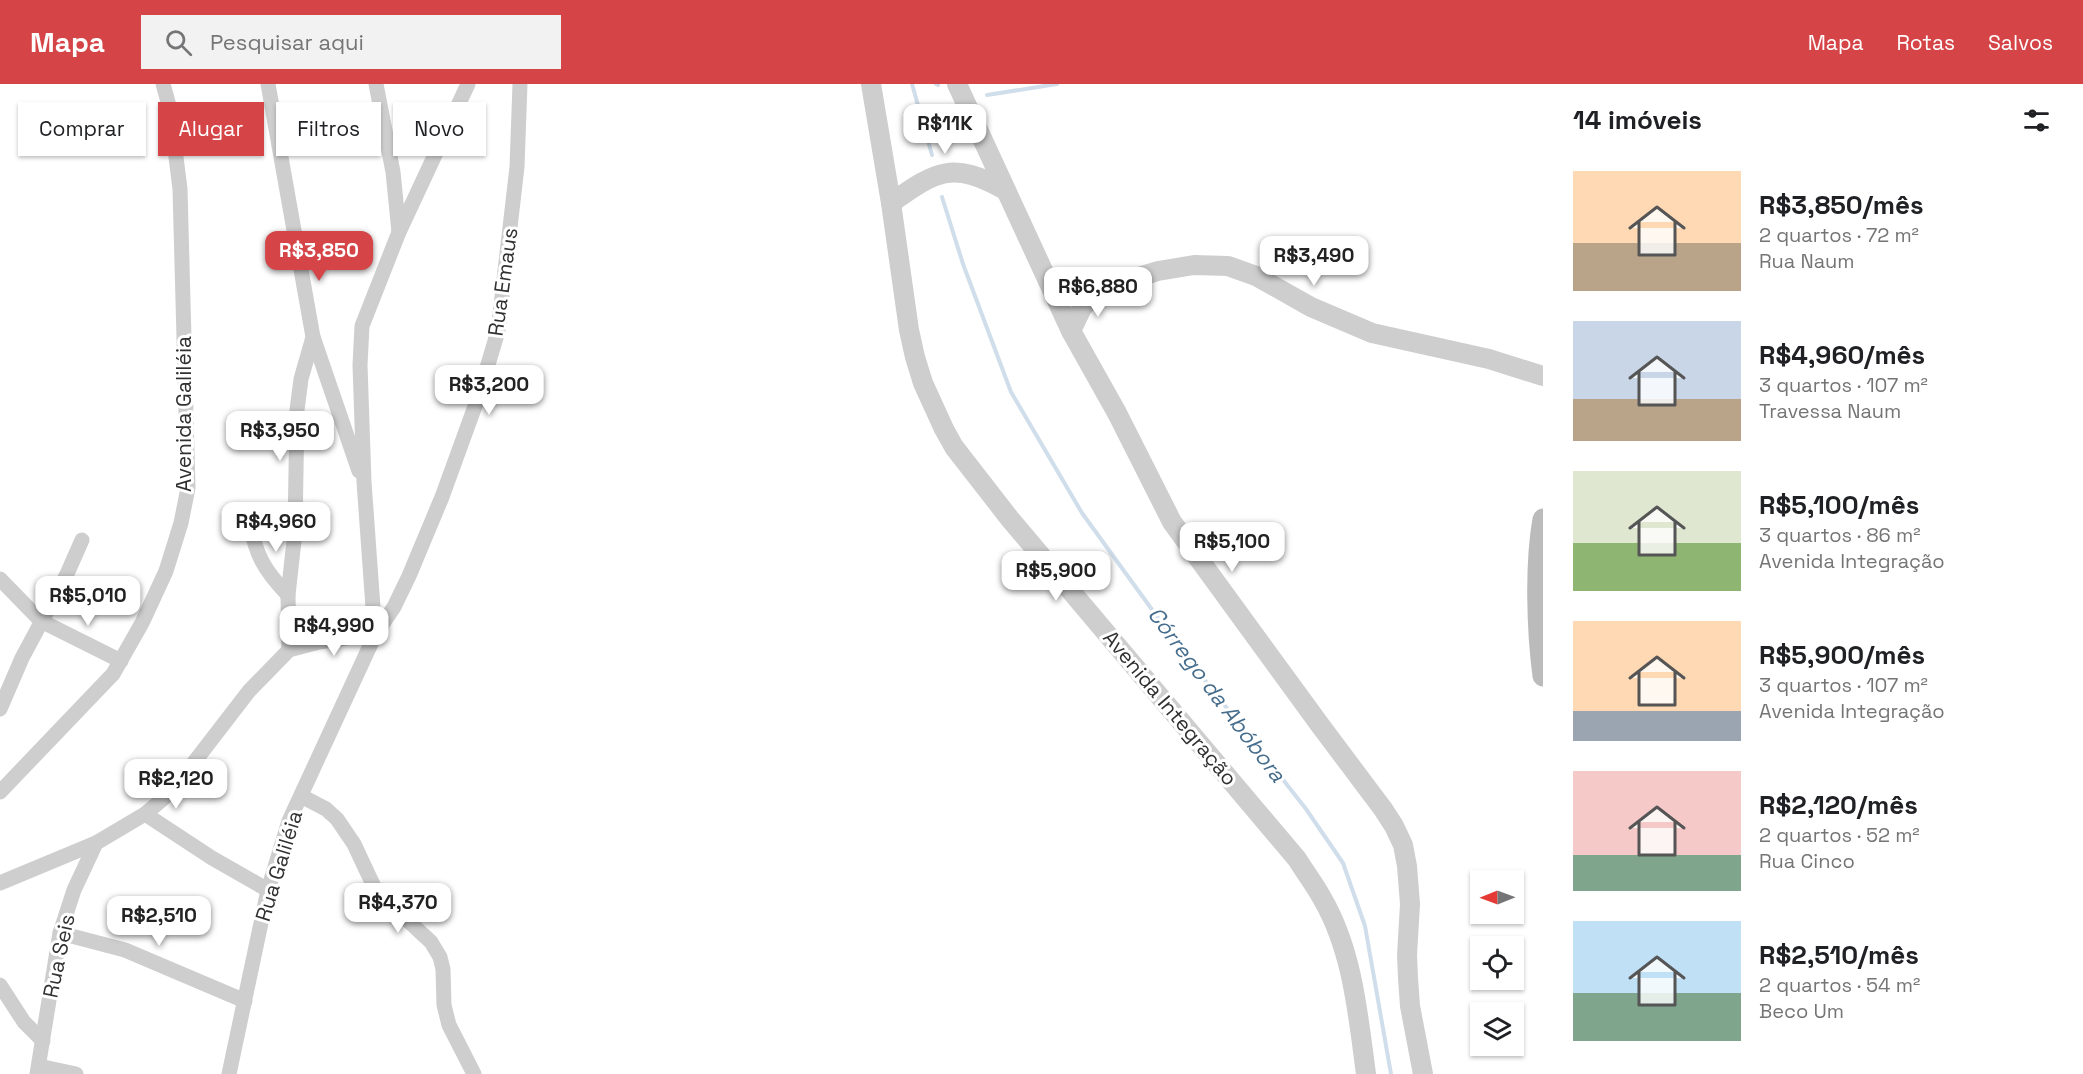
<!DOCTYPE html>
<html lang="pt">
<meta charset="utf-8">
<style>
body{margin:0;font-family:"Space Grotesk",sans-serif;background:#f2f2f2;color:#202124;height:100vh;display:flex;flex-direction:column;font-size:22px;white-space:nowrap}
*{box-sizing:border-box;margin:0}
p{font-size:20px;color:#757577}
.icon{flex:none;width:33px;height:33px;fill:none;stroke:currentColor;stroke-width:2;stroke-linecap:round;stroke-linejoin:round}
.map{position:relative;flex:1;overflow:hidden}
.panel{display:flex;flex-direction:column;background:#fff;width:540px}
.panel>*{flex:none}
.guide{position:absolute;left:18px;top:18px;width:570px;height:54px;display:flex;gap:12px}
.needle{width:39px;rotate:269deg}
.fabs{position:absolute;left:1470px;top:786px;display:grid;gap:12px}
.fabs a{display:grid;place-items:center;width:54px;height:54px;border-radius:0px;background:#fff;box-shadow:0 2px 4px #0004;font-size:30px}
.price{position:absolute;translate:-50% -51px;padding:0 14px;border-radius:12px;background:#fff;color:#222;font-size:20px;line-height:39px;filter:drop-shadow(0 2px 3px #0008)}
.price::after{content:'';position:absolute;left:50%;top:36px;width:18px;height:14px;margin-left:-9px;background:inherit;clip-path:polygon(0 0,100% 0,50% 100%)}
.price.current{background:#d54548;color:#fff}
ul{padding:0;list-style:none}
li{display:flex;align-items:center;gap:18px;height:150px;padding:0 30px}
li span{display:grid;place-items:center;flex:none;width:168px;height:120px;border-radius:0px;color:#555}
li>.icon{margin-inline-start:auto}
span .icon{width:72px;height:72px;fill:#fffc;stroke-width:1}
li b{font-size:26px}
h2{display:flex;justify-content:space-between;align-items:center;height:72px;padding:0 30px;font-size:26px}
.pill{padding:0 21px;border-radius:0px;background:#fff;box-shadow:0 2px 4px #0004;font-size:21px;line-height:54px}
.pill.current{background:#d54548;color:#fff}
header{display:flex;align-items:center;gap:36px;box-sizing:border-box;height:84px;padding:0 30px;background:#d54548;color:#fff}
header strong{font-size:28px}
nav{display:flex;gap:33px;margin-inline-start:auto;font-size:21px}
.search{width:420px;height:54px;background:#f2f2f2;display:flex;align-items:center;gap:15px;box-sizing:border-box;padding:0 21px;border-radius:0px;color:#757577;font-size:22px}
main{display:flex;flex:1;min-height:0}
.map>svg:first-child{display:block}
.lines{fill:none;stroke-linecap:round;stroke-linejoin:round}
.stream{stroke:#cfdeea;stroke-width:4}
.minor{stroke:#cecece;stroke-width:15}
.tertiary{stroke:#cecece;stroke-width:20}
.secondary{stroke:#bbb;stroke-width:21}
.labels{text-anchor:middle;stroke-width:6;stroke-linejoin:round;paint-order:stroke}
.street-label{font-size:21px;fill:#313131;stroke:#fff}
.water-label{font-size:22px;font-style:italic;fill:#466d8c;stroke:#fff}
</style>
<header>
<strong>Mapa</strong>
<div class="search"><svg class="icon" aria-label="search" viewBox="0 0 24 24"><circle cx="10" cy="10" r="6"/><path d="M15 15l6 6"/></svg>Pesquisar aqui</div>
<nav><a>Mapa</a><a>Rotas</a><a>Salvos</a></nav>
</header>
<main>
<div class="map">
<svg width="1543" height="990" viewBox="0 0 1543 990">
<rect width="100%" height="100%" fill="#fff"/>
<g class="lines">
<g class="stream">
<polyline points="912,0 932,71"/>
<polyline points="936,0 938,1"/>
<polyline points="987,11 1057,0"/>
<polyline points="942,113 963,180 1011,308 1082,429 1182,567 1306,725 1343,779 1365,842 1391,990"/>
</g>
<g class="minor">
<polyline points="268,0 313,253 359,387"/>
<polyline points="376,0 393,88 399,148"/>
<path d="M249,436C256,471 263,485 288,511"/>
<polyline points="0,495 41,537 121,577"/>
<polyline points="375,551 364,398 360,281 362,242 399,148 468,0"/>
<polyline points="289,566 288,511 295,448 297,326 301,295 313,253"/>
<polyline points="0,625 22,574 67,490 82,456"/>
<polyline points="0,708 113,590 142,539 166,487 181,439 188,404 180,105 170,25 163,0"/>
<polyline points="301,712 326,725 337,735 354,760 376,807 431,858 440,873 443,885 444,921 449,941 474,990"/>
<polyline points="145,730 212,774 268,806"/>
<polyline points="0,799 96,759 145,730 164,714 182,694 249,607 289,566 319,558 352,553 375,551"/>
<polyline points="60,849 125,866 245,917"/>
<polyline points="0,901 24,938 43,957"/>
<polyline points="39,982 76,990"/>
<polyline points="37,990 60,849 74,806 96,759"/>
<polyline points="229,990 268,806 289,737 375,551 394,523 409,492 442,413 478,314 498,247 517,83 520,0"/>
</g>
<g class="tertiary">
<path d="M871,0L891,119L909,246L915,273L923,299L944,345L954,363L1010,435L1297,775C1305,788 1315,801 1322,814C1353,867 1358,931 1366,990"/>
<polyline points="957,0 1071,247 1117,329 1172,438 1320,641 1383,725 1394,742 1403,761 1407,782 1410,820 1407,871 1408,894 1410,922 1423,990"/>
<path d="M891,119C937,86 953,77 1005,106"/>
<polyline points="1048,197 1071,206 1083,208 1099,205 1158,187 1194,181 1228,182 1256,192 1311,223 1372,249 1489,275 1543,292"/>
<polyline points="1071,247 1082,224 1099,205"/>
</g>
<path class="secondary" d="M1543,435C1535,480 1537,547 1543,592"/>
</g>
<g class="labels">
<g class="street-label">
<text transform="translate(503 198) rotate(-82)" y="7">Rua Emaus</text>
<text transform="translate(184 330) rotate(-90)" y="7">Avenida Galiléia</text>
<text transform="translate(1170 624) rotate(50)" y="7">Avenida Integração</text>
<text transform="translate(279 782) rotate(-73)" y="7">Rua Galiléia</text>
<text transform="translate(59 872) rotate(-78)" y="7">Rua Seis</text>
</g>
<g class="water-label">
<text transform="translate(1217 610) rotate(53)" y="8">Córrego da Abóbora</text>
</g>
</g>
</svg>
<div class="fabs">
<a><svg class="needle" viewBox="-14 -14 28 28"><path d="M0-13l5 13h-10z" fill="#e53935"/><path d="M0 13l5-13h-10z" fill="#757577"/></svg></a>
<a><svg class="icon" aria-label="locate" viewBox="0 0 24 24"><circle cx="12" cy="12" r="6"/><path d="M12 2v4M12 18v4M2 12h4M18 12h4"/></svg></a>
<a><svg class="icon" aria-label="layers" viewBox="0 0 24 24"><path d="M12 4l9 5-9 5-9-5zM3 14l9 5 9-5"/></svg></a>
</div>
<b class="price" style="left:945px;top:71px">R$11K</b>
<b class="price current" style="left:319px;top:198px">R$3,850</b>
<b class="price" style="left:1314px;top:203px">R$3,490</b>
<b class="price" style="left:1098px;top:234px">R$6,880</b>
<b class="price" style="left:489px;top:332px">R$3,200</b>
<b class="price" style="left:280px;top:378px">R$3,950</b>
<b class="price" style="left:276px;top:469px">R$4,960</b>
<b class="price" style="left:1232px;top:489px">R$5,100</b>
<b class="price" style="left:1056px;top:518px">R$5,900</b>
<b class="price" style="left:88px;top:543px">R$5,010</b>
<b class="price" style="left:334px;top:573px">R$4,990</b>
<b class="price" style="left:176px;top:726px">R$2,120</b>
<b class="price" style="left:398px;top:850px">R$4,370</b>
<b class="price" style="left:159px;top:863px">R$2,510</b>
<div class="guide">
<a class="pill">Comprar</a>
<a class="pill current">Alugar</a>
<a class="pill">Filtros</a>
<a class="pill">Novo</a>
</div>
</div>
<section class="panel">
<h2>14 imóveis<svg class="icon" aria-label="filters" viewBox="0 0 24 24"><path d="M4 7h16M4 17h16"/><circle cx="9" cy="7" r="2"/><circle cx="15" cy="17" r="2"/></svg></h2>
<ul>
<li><span style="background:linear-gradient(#ffd9b3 60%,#b9a48a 0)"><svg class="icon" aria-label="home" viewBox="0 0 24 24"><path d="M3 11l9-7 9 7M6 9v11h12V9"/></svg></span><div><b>R$3,850/mês</b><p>2 quartos · 72 m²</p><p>Rua Naum</p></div></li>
<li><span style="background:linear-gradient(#c9d6e8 65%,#b9a48a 0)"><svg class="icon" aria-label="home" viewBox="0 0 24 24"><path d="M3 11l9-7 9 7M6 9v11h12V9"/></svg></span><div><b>R$4,960/mês</b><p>3 quartos · 107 m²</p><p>Travessa Naum</p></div></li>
<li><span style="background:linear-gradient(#dfe7d0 60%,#8fb573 0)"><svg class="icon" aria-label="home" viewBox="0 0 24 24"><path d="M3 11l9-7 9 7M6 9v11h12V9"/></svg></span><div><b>R$5,100/mês</b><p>3 quartos · 86 m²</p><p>Avenida Integração</p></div></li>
<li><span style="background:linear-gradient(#ffd9b3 75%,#9aa5b1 0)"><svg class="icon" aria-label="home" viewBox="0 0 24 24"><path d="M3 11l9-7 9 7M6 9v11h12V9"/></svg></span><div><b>R$5,900/mês</b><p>3 quartos · 107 m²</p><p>Avenida Integração</p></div></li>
<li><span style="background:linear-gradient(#f6c9c9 70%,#7fa58c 0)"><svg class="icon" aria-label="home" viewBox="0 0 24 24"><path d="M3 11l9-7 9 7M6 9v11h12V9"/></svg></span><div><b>R$2,120/mês</b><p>2 quartos · 52 m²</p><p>Rua Cinco</p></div></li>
<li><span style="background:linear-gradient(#bfe0f5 60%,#7fa58c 0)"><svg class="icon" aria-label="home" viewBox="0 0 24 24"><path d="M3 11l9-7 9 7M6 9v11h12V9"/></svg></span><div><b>R$2,510/mês</b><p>2 quartos · 54 m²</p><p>Beco Um</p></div></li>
</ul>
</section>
</main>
